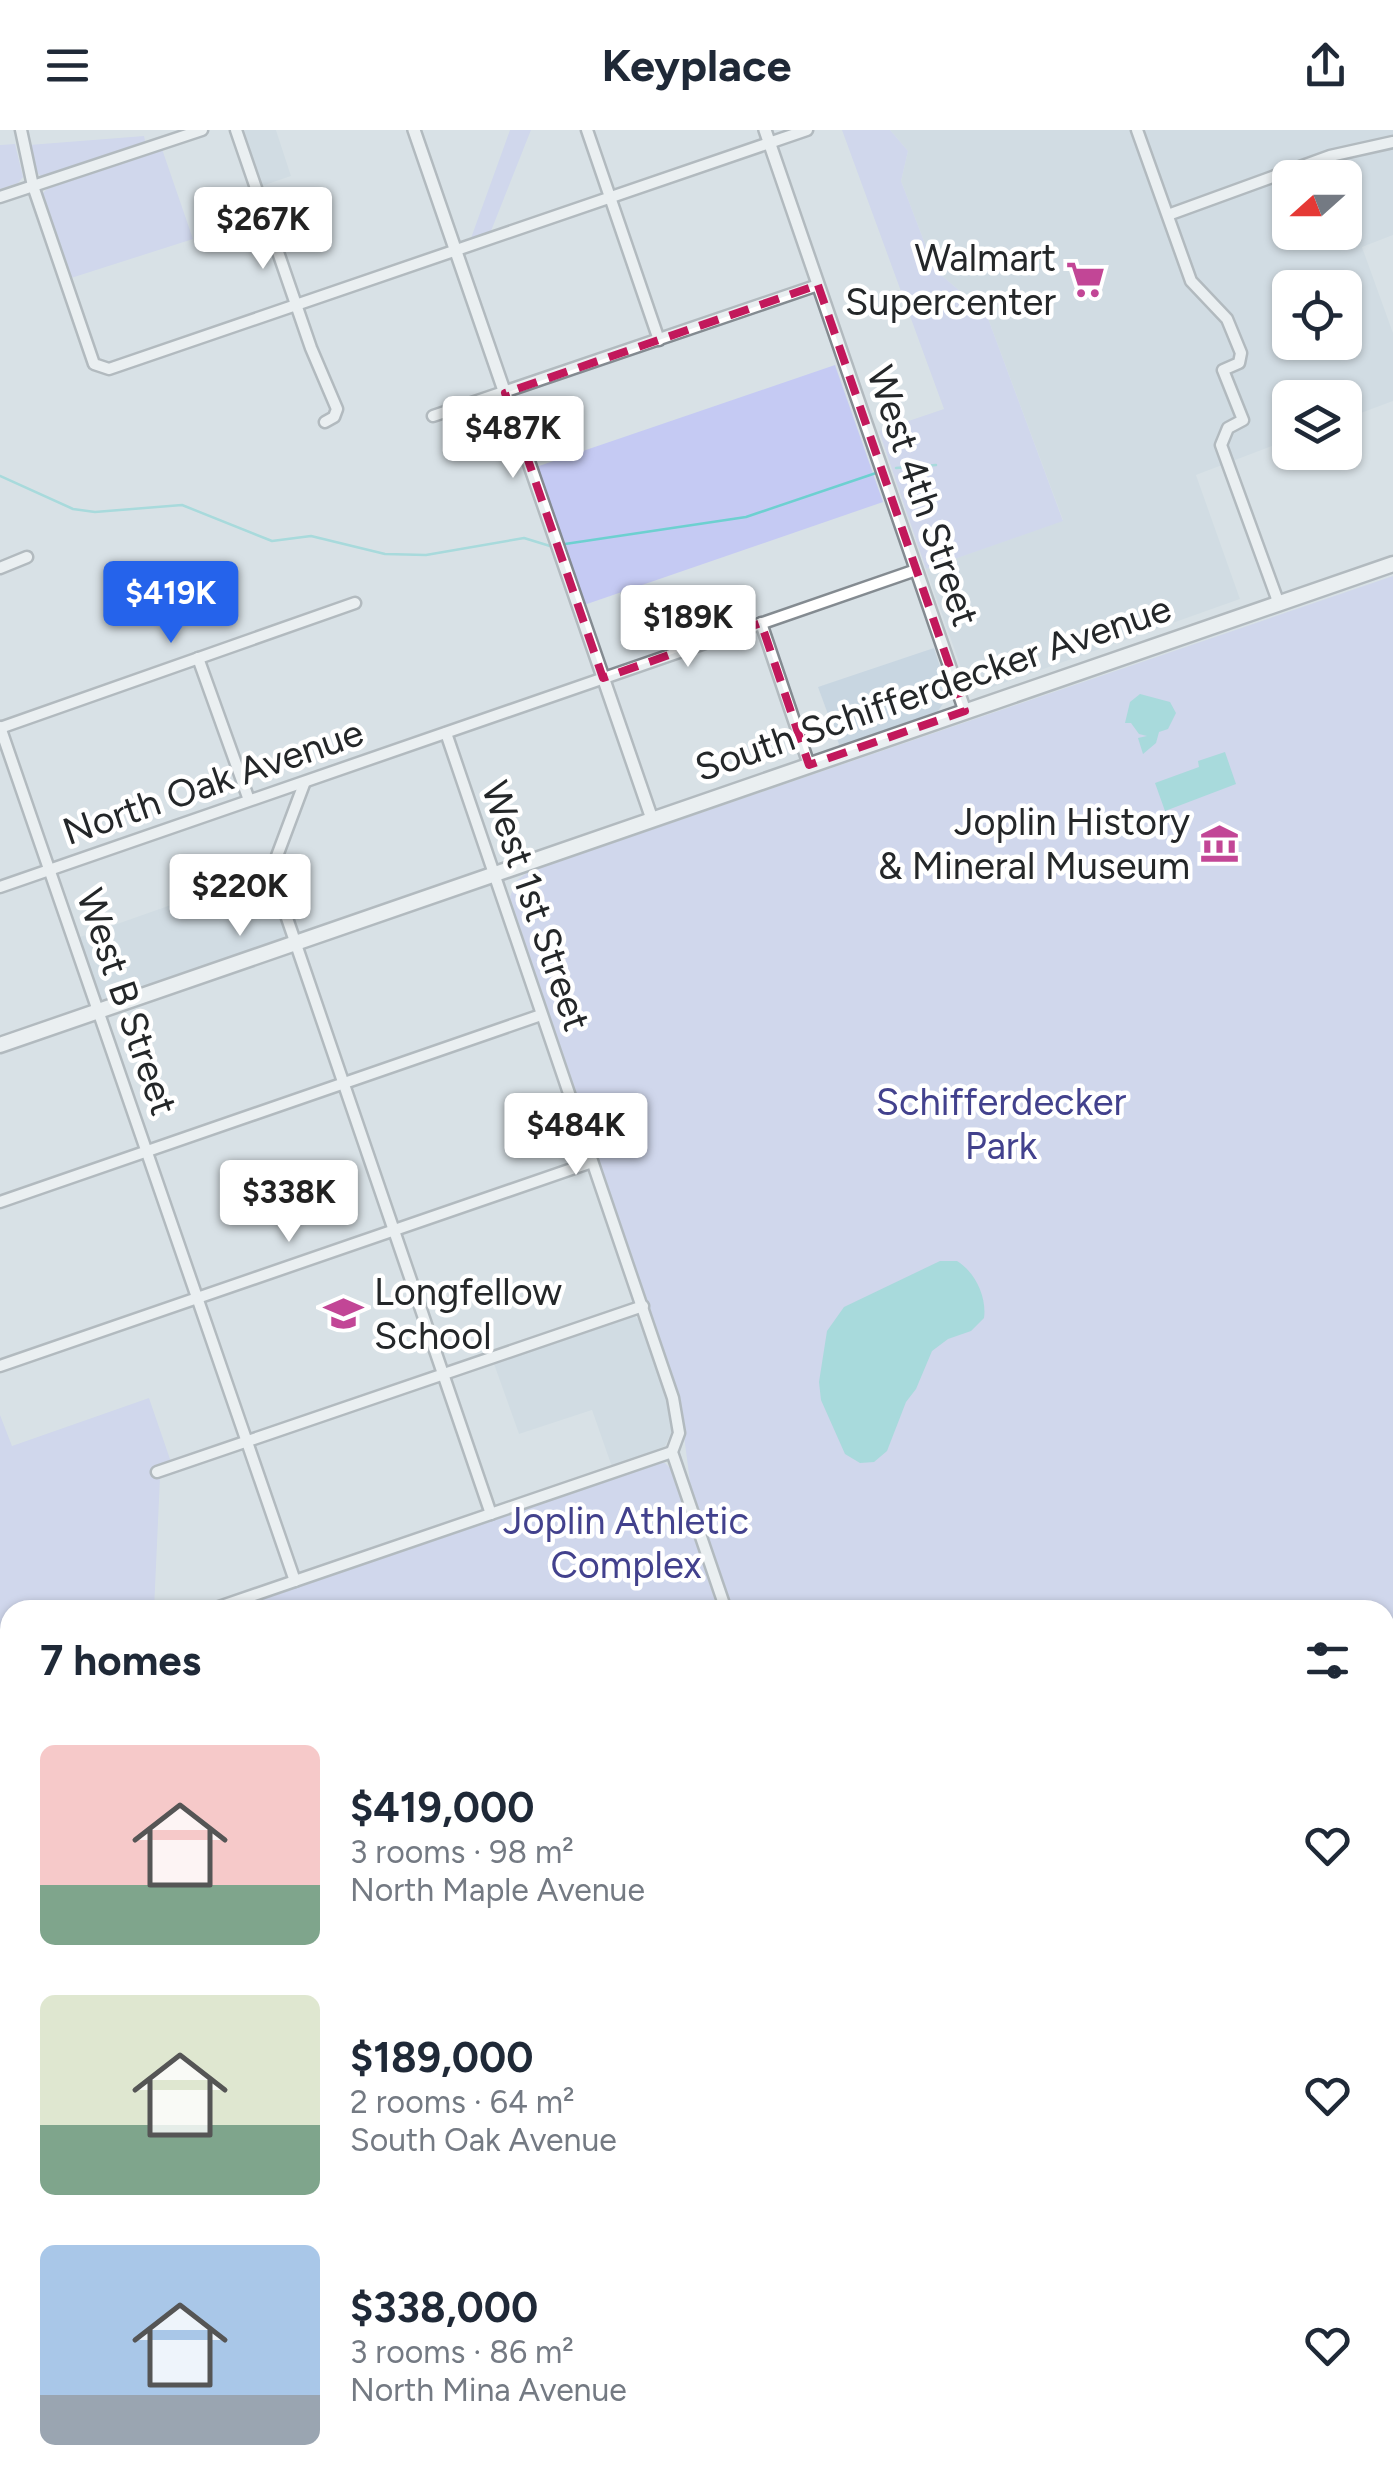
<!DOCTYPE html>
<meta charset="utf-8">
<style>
body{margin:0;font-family:Figtree,sans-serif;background:#f2f2f3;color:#1f2937;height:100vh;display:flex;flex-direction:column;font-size:38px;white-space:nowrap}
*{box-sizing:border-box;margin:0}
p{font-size:32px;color:#747a83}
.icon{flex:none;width:55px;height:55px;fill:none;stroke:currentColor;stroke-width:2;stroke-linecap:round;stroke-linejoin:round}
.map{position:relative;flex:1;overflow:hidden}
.panel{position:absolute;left:0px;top:1470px;width:1395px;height:892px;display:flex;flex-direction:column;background:#fff;border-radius:30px 30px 0 0;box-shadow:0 2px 8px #0004}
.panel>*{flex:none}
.needle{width:65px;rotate:249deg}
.controls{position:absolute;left:1272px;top:30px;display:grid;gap:20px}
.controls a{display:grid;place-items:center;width:90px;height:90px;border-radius:15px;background:#fff;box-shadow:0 2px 8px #0004;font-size:50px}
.price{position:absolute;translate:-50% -85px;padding:0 22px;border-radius:10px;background:#fff;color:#222;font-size:32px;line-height:65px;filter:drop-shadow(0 2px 5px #0008)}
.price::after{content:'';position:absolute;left:50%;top:60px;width:30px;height:22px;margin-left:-15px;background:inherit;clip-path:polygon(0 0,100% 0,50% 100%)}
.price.on{background:#2563eb;color:#fff}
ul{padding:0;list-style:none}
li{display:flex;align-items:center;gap:30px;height:250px;padding:0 40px}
li span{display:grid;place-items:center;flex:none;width:280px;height:200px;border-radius:15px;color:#555}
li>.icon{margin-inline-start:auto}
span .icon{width:120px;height:120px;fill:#fffc;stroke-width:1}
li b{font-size:42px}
h2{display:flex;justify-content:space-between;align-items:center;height:120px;padding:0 40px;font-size:42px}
header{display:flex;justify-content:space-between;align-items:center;height:130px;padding:0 40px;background:#fff;font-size:45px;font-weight:700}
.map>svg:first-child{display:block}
.built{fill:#c8d6e1;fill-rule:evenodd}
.green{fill:#c5caf3}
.water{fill:#6dd0d0}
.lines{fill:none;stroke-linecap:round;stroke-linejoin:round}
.stream{stroke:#6dd0d0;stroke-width:2.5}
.minor-casing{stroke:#848b91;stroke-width:15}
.tertiary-casing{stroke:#848b91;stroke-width:16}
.secondary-casing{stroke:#848b91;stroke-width:19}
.minor{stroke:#fff;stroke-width:10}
.tertiary{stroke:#fff;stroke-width:11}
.secondary{stroke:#fff;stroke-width:14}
.marked{fill:none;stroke:#c2185b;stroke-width:8;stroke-dasharray:20 12;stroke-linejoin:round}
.labels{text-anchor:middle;stroke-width:9;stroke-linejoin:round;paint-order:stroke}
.poi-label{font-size:38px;fill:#242729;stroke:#fff;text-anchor:end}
.street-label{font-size:38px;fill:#242729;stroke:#fff}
.park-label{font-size:38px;fill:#42418d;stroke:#fff}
</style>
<header><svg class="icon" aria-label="menu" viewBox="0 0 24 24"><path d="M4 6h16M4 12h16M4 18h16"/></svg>Keyplace<svg class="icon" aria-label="share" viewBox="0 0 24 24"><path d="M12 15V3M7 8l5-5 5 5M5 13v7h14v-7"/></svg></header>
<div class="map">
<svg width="1393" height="2362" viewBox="0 0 1393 2362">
<rect width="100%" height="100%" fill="#d8e1e6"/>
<g class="built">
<polygon points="244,0 276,0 291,46 262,56"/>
<path d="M890,0H1393V105L1362,117L1393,203V271L1345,289V268H1290V309L1196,345L1240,469L984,560L966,552L926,439L1063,390L986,183L935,140L901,51L908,21ZM1290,48H1345V102H1290ZM1290,158H1345V212H1290Z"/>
<polygon points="934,518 947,558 945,571 938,581 840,617 818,557"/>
<polygon points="267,741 285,802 284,808 107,871 100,868 80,807"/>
<polygon points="632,1184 642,1192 669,1277 673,1299 665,1316 612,1337 592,1280 519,1304 494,1234"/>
</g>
<g class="green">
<polygon points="510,0 531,0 491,101 471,108"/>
<polygon points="842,0 890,0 908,21 901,51 935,140 986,183 1063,391 926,439 879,301 944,279"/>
<polygon points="144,6 146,15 41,46 34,40 29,15"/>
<polygon points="15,14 23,47 18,53 0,59 0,15"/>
<polygon points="162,19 193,109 68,149 42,64 48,58"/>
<polygon points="835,235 883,372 584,475 536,337"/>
<polygon points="1393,446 1393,1718 1385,1721 1385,1480 731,1480 691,1360 679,1267 510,767 516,751 528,742"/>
<polygon points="149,1268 171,1332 160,1348 154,1480 10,1480 10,1550 0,1553 0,1285 12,1316"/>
<polygon points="658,1333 665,1333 671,1339 718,1480 229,1480"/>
<polygon points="999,2352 1003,2362 394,2362 390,2353"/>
</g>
<g class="water">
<polygon points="1140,564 1170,572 1176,583 1168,599 1159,602 1156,613 1143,624 1138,608 1147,606 1139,604 1131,593 1125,593 1130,572"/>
<polygon points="1225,622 1236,654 1165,681 1155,653 1199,637 1198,631"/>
<path d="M940,1131H957C975,1142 987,1167 984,1188L971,1201L948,1209L932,1221L916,1259L906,1272L887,1321L874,1332L860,1333L845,1324L821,1270L819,1252L827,1201L844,1177Z"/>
</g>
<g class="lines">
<g class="stream">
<polyline points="896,338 936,335"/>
<polyline points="0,346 73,379 95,382 182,375 272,411 311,406 385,424 426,425 524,408 550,416"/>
<polyline points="565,414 746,387 879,342"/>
</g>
<defs>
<g id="minor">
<polyline points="21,0 33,56 94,234 109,239 807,0"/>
<polyline points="236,0 311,218 337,279 334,287 325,292"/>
<polyline points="587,0 659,210"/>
<polyline points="1137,0 1191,151 1227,189 1241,223 1239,233 1223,240 1243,290 1228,298 1221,315 1279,474"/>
<polyline points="0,67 202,0"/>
<polyline points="1168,85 1330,26 1393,12"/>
<polyline points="433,286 818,155"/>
<polyline points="0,438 27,427"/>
<polyline points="761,493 809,635"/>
<polyline points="198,528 249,670"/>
<polyline points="0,597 295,1451"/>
<polyline points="0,598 355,473"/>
<polyline points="446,603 673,1268 679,1303 672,1322 726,1480"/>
<polyline points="304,654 274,734 275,753 491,1384"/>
<polyline points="0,757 916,440"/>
<polyline points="0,1072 541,885"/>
<polyline points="0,1236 592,1032"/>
<polyline points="157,1342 643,1176"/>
<polyline points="210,1480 672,1322"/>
<polyline points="1385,1724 1393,1722"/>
<polyline points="0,2100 10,2096"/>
</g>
<g id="tertiary">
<polyline points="414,0 652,689"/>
<polyline points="765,0 965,581"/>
</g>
<polyline id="secondary" points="0,915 1393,434"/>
</defs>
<use href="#minor" class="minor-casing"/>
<use href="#tertiary" class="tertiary-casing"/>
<use href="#secondary" class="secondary-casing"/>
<use href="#minor" class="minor"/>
<use href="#tertiary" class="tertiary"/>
<use href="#secondary" class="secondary"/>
</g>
<path d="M0 0H1393V2362H0ZM818,155L965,581L809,635L761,493L603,548L505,263Z" fill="#d8e1e6" fill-opacity=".55" fill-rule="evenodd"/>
<path class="marked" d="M818,155L965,581L809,635L761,493L603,548L505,263Z"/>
<defs>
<symbol id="supermarket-bare" viewBox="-9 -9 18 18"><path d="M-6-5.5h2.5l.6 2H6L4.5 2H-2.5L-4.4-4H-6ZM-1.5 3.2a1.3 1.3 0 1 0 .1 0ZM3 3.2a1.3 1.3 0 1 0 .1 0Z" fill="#c24696" stroke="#fff" stroke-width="2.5" paint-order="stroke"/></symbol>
<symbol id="museum-bare" viewBox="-9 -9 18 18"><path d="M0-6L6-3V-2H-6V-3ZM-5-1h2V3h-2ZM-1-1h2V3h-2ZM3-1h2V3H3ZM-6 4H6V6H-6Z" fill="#c24696" stroke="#fff" stroke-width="2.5" paint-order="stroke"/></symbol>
<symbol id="school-bare" viewBox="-9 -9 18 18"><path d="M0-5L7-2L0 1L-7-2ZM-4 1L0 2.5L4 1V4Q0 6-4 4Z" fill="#c24696" stroke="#fff" stroke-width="2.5" paint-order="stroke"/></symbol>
</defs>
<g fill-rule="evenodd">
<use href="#supermarket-bare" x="1058" y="122" width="55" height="55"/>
<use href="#museum-bare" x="1192" y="686" width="55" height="55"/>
<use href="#school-bare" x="316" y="1156" width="55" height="55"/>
</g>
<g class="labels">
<g class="poi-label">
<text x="1056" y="141">Walmart<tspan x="1056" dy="44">Supercenter</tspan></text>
<text x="1190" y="705">Joplin History<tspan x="1190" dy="44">&amp; Mineral Museum</tspan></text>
<text x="374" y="1175" text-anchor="start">Longfellow<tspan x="374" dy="44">School</tspan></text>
</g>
<g class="street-label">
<text transform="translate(923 366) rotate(71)" y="13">West 4th Street</text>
<text transform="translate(933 558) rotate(-19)" y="13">South Schifferdecker Avenue</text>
<text transform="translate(213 652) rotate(-19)" y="13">North Oak Avenue</text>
<text transform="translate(536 776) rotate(71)" y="13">West 1st Street</text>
<text transform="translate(127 872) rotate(71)" y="13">West B Street</text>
</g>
<g class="park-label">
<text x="1001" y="985">Schifferdecker<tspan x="1001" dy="44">Park</tspan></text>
<text x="626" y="1404">Joplin Athletic<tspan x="626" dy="44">Complex</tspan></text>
</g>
</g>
</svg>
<div class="controls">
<a><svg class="needle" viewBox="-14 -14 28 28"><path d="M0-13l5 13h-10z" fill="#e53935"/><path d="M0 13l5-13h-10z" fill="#747a83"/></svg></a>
<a><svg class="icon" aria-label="locate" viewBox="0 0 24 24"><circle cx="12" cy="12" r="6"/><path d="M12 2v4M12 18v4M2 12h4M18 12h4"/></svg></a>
<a><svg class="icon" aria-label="layers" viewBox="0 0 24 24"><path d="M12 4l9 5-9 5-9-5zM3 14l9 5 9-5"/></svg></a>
</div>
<b class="price" style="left:263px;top:142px">$267K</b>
<b class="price" style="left:513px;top:351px">$487K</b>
<b class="price on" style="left:171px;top:516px">$419K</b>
<b class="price" style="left:688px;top:540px">$189K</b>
<b class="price" style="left:240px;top:809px">$220K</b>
<b class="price" style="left:576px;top:1048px">$484K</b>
<b class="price" style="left:289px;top:1115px">$338K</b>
<section class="panel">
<h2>7 homes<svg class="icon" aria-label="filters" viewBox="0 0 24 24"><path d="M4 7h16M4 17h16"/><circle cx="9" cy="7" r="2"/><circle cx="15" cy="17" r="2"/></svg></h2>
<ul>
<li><span style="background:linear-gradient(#f6c9c9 70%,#7fa58c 0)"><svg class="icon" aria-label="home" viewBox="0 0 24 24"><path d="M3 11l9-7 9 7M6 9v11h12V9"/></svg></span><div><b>$419,000</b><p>3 rooms · 98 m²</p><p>North Maple Avenue</p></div><svg class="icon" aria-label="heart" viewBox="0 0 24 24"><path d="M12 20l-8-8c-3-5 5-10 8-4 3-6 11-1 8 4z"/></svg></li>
<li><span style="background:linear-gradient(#dfe7d0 65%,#7fa58c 0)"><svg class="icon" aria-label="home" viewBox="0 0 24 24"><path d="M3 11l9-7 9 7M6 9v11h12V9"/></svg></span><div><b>$189,000</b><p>2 rooms · 64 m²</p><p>South Oak Avenue</p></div><svg class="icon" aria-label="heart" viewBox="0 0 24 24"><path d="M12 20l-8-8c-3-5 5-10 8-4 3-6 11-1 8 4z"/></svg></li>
<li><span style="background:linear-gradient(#a9c7e8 75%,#9aa5b1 0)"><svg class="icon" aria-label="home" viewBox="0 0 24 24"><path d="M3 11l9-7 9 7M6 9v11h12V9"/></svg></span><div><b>$338,000</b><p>3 rooms · 86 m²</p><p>North Mina Avenue</p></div><svg class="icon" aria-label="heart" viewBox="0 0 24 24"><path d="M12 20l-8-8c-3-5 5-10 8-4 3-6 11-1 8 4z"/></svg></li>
</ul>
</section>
</div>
